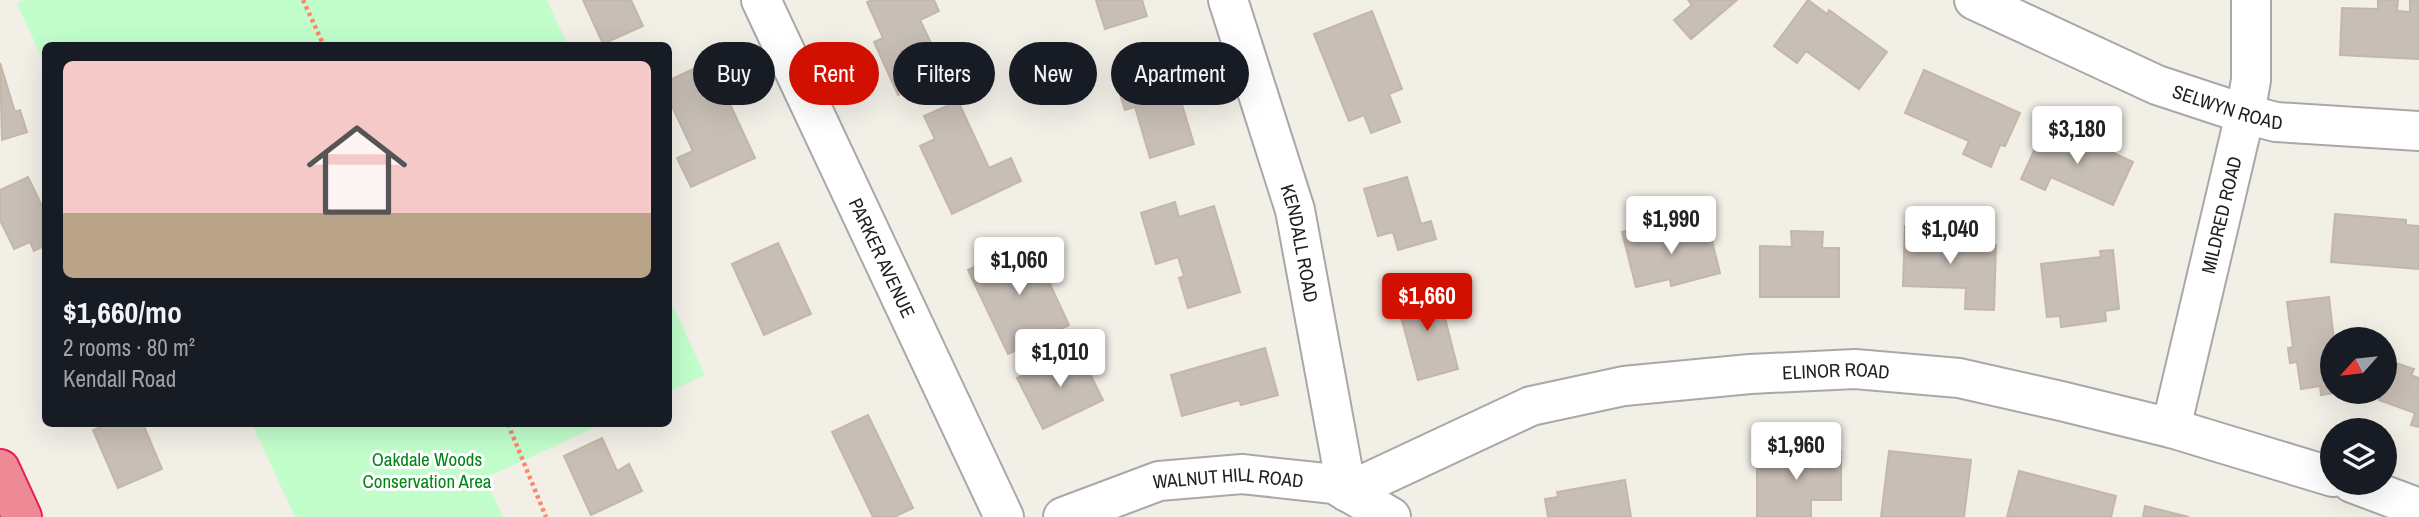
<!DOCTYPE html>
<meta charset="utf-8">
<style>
body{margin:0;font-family:"Archivo Narrow",sans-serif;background:#20242c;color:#f1f3f6;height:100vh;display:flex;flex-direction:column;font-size:26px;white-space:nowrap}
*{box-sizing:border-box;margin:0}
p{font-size:23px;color:#9ea1a6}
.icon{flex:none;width:38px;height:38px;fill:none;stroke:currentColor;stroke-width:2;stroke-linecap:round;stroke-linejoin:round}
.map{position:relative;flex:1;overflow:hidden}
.drawer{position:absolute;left:42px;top:42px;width:630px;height:385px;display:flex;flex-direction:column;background:#171b24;border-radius:10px;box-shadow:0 7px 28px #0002}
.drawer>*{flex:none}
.banner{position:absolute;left:693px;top:42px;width:665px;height:63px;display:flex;gap:14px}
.needle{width:46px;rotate:243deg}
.tools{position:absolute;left:2320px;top:327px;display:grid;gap:14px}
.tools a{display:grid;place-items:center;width:77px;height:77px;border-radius:50%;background:#171b24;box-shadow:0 7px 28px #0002;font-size:35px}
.price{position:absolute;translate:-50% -60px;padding:0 16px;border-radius:7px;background:#fff;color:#222;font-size:23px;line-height:46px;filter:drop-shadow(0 2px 4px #0008)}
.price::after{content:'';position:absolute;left:50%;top:42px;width:21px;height:16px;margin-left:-10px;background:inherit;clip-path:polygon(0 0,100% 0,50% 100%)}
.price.selected{background:#d21000;color:#fff}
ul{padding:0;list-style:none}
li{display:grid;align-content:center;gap:14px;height:371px;padding:0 21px}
li span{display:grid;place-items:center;height:217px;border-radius:10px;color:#555}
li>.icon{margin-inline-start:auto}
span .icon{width:126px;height:126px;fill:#fffc;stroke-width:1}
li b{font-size:30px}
.pill{padding:0 24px;border-radius:32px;background:#171b24;box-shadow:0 7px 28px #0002;font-size:24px;line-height:63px}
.pill.selected{background:#d21000;color:#fff}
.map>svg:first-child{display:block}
.park{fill:#c2fecc}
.building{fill:#c7beb6;stroke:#c5b7a8;stroke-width:2}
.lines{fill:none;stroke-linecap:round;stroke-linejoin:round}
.street-casing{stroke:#a8a8a8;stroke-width:42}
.highway-casing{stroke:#ea1a52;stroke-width:42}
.path{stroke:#ff856b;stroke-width:4.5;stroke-dasharray:3.5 3.5;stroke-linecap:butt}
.street{stroke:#fff;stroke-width:38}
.highway{stroke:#ee8a95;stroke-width:38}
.labels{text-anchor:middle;stroke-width:6;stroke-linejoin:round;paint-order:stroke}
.street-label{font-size:19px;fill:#212121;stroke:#fff}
.park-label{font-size:19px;fill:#048518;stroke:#fff}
</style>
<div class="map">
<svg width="2419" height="517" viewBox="0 0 2419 517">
<rect width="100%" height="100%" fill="#f2efe7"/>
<g class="park">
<polygon points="26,0 547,0 568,45 46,46 45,66 17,3"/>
<polygon points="669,298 705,375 669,392 668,392"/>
<polygon points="252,424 602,424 485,478 503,517 295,517"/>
</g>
<g class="building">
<polygon points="583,0 631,0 643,26 603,44"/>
<polygon points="872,0 934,0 939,11 920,20 945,72 898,95 874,42 883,38 867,2"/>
<polygon points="1096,0 1142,0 1147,16 1105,29"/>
<polygon points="1688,0 1737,0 1691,39 1674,20 1692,5"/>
<polygon points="1808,0 1827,14 1829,10 1887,52 1859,89 1806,51 1797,63 1774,46"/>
<polygon points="2378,0 2398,0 2397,11 2410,12 2410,0 2419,0 2419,59 2340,55 2342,8 2378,9"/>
<polygon points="1372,11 1402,89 1389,94 1400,122 1371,133 1364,115 1349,121 1314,34"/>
<polygon points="710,61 755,158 691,187 677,158 693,151 668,98 668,81"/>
<polygon points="0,63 15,112 20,110 27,132 2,140"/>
<polygon points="1171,69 1194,144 1150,158 1135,107 1125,110 1117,85"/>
<polygon points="1924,70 2020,113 2005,146 2000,145 1991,167 1963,154 1969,141 1905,113"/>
<polygon points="958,101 989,168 1011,158 1021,181 952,214 920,146 935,139 924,116"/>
<polygon points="2045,127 2084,145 2086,140 2133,162 2113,205 2051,177 2045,190 2021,179"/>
<polygon points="28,177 46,214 46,245 34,251 30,242 14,249 0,220 0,190"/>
<polygon points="1407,177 1421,224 1431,221 1436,239 1398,250 1393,232 1378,236 1364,189"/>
<polygon points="1175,202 1179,217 1214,206 1240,292 1188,308 1179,278 1184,276 1178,257 1156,264 1141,213"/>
<polygon points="2335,214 2406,220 2406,225 2419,226 2419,269 2331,262"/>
<polygon points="1651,225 1655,239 1708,225 1720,273 1671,286 1670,279 1636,287 1622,232"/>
<polygon points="1905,226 1945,227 1944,243 1996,245 1994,310 1965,309 1966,288 1903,286"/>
<polygon points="1791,231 1823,232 1822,248 1839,248 1839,297 1760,297 1760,246 1792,247"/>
<polygon points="1030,241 1069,325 1008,354 968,270"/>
<polygon points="778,243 811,314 764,335 732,264"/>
<polygon points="2113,250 2119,309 2105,311 2106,321 2061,327 2060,316 2047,317 2041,264 2101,257 2100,251"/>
<polygon points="1437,287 1458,369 1418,380 1396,298"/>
<polygon points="2329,297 2334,340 2333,392 2340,392 2321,395 2320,386 2301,389 2297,362 2290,363 2288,348 2293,347 2287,302"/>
<polygon points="1077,348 1103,400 1043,429 1017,378"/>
<polygon points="1265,348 1278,395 1241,405 1239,400 1182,416 1171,375"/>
<polygon points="2393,362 2414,369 2411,375 2419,378 2419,427 2411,425 2415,413 2379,400 2385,392"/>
<polygon points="868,415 913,508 894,517 873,517 832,432"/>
<polygon points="109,424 143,424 162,469 118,488 93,430"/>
<polygon points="602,438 617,471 629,464 642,491 591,515 564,456"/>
<polygon points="1757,451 1841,451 1841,500 1811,500 1811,517 1757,517"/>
<polygon points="1889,451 1971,460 1964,517 1881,517"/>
<polygon points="2019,471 2116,496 2111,517 2007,517"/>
<polygon points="1625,480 1631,517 1548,517 1545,499 1558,497 1557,492"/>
<polygon points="2145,506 2189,517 2143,517"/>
</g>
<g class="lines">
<defs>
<g id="street">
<path id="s1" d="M761,0L1004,517"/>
<path id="s2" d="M1228,0L1295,210L1347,492L1531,406L1624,386L1750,374L1855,369L1959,378L2061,401L2171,428L2333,477"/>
<path id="s3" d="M1974,0L2157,85L2245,114L2276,122L2419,131"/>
<path id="s4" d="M2171,428L2245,114L2251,80V0"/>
<polyline points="2352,483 2419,508"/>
<path id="s5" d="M1063,517L1159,481L1242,474L1334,484L1391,517"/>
</g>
<polyline id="highway" points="0,469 22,517"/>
</defs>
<use href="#street" class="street-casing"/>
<use href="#highway" class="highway-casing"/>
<g class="path">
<polyline points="303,0 324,46"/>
<polyline points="508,424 546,517"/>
</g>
<use href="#street" class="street"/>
<use href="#highway" class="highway"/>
</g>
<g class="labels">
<g class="street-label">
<text dy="7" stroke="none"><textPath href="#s3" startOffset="276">SELWYN ROAD</textPath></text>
<text dy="7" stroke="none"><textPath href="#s4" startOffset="219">MILDRED ROAD</textPath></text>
<text dy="7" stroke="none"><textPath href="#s2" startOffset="254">KENDALL ROAD</textPath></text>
<text dy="7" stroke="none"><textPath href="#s1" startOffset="285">PARKER AVENUE</textPath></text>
<text dy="7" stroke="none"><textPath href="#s2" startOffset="1018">ELINOR ROAD</textPath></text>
<text dy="7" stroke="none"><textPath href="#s5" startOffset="172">WALNUT HILL ROAD</textPath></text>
</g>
<g class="park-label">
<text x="427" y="466">Oakdale Woods<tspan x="427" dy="22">Conservation Area</tspan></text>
</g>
</g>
</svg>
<div class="tools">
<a><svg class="needle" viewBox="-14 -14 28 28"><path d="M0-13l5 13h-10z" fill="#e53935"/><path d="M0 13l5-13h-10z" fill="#9ea1a6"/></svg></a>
<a><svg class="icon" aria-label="layers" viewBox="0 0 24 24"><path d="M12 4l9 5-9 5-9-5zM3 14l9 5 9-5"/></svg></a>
</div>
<b class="price" style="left:2077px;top:166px">$3,180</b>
<b class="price" style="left:1671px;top:256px">$1,990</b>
<b class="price" style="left:1950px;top:266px">$1,040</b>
<b class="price" style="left:1019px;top:297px">$1,060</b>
<b class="price selected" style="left:1427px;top:333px">$1,660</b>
<b class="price" style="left:1060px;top:389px">$1,010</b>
<b class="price" style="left:1796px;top:482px">$1,960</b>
<div class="banner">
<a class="pill">Buy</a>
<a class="pill selected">Rent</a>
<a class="pill">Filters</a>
<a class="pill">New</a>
<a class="pill">Apartment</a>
</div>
<section class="drawer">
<ul>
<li><span style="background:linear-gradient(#f6c9c9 70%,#b9a48a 0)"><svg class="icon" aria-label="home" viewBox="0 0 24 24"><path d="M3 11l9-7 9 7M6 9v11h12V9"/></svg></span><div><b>$1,660/mo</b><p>2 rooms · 80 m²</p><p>Kendall Road</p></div></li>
</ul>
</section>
</div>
